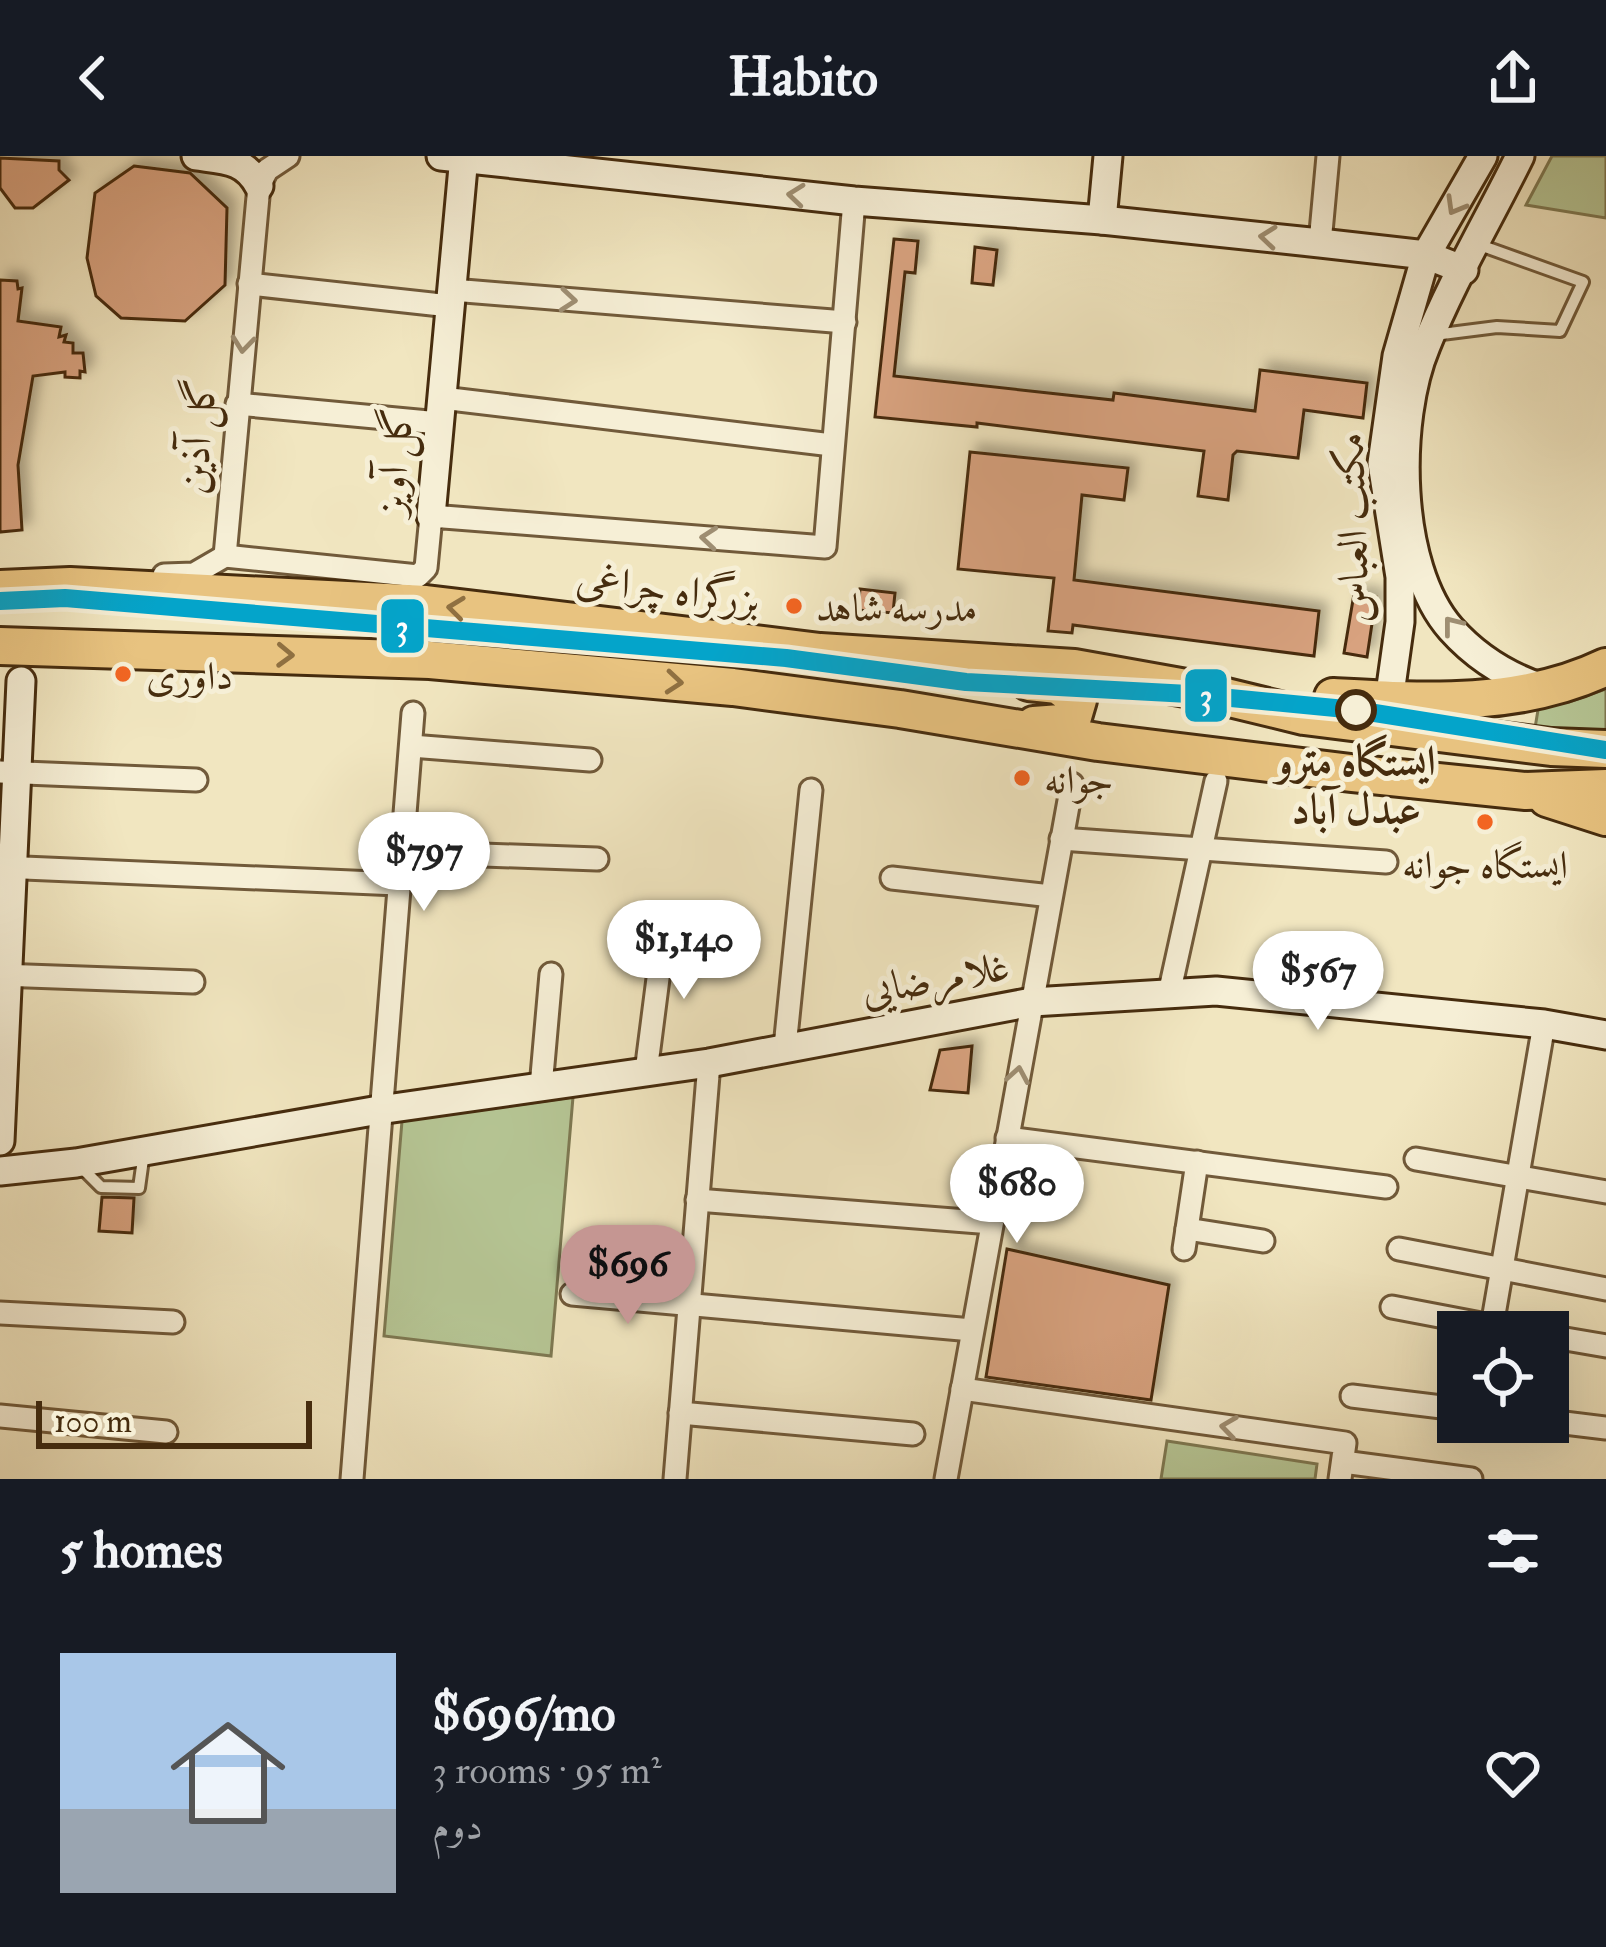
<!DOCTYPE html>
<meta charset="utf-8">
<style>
body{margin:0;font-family:"IM FELL Double Pica",Amiri,serif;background:#242831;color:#f1f3f6;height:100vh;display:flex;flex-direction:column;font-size:45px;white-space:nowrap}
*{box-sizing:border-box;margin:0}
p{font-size:39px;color:#9ea1a6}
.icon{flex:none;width:66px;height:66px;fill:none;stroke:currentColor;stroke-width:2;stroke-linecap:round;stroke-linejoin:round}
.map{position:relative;height:1323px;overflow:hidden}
.side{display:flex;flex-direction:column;background:#171b24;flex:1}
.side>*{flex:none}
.tools{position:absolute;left:1437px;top:1155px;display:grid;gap:24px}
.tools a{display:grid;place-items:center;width:132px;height:132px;border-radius:0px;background:#171b24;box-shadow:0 12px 48px #0002;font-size:60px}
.scale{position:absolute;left:36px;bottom:30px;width:276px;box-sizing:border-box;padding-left:12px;border:6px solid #462c0e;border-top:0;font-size:33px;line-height:42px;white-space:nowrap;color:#462c0e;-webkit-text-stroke:9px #f6efd6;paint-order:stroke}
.price{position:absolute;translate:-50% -102px;padding:0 27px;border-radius:42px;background:#fff;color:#222;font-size:39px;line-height:78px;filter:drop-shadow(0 3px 6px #0008)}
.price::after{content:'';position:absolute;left:50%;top:72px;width:36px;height:27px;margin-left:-18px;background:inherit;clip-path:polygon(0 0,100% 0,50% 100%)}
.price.current{background:#c59692;color:#111}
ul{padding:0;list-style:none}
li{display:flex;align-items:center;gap:36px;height:300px;padding:0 60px}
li+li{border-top:3px solid #363941}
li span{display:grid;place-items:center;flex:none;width:336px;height:240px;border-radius:0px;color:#555}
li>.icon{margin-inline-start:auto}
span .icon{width:144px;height:144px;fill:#fffc;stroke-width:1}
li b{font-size:51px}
h2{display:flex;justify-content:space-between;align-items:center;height:144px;padding:0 60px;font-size:51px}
header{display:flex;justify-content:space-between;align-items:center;height:156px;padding:0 60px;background:#171b24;font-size:54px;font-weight:800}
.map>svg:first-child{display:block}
.green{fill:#b6c695;stroke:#7e7952;stroke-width:3}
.building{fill:#d8a27f;stroke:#462c0e;stroke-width:3;filter:url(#shadow)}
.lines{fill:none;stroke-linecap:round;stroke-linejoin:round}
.lane-casing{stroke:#715a3a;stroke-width:16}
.street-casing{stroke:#715a3a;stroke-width:27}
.secondary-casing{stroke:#462c0e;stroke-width:33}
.highway-casing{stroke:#462c0e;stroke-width:42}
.lane{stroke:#f6efd6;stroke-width:10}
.street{stroke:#f6efd6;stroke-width:21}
.secondary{stroke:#f6efd6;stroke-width:27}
.highway{stroke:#e8c380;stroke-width:36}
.metro-1-casing{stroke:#f6efd6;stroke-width:27}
.metro-1{stroke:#04a4ca;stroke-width:18}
.oneway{stroke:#9e8e72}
.oneway2{stroke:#8f7041}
.bus-dot{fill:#f26522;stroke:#f6efd6;stroke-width:4.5}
.stop-dot{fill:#f6efd6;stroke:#462c0e;stroke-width:6}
.labels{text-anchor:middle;stroke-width:10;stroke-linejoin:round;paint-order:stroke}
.bus-label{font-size:39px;fill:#462c0e;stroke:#f6efd6;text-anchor:start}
.street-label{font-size:42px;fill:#462c0e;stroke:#f6efd6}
.stop-label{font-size:42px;font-weight:bold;fill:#462c0e;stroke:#f6efd6}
.line-badge{stroke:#f6efd6;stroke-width:4.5}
.badge-label{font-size:33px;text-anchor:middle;font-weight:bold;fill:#fff}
</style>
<header><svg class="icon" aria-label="back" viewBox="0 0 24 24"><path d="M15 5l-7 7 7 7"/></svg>Habito<svg class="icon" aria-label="share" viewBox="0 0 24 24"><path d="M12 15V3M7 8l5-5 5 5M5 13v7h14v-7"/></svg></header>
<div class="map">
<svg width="1606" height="1323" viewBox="0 0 1606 1323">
<defs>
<filter id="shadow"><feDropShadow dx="8" dy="-8" stdDeviation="6" flood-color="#0004"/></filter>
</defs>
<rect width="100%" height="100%" fill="#f1e6c0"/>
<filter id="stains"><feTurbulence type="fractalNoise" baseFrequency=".00167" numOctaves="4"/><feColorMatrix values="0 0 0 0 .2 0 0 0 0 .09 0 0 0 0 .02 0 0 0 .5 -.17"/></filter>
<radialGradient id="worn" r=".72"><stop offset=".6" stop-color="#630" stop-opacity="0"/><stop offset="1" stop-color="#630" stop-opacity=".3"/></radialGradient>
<g class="green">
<polygon points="1552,0 1606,0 1606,62 1526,49"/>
<polygon points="1606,533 1606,574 1535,572 1539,548 1569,546"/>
<polygon points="573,941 551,1200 384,1180 402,965"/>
<polygon points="1167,1285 1317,1308 1315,1323 1161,1323"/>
</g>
<g class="building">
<polygon points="0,2 59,5 59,14 69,24 33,52 15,52 0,32"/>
<polygon points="134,10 190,17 227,52 225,129 185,165 121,162 96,140 87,102 95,37"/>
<polygon points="894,83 918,85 915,117 905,116 894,220 1113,244 1114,237 1255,255 1260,214 1367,227 1363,262 1304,254 1298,302 1237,295 1233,299 1228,344 1198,340 1204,295 977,267 977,271 875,261"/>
<polygon points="975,91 997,94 993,129 972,127"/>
<polygon points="0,124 17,125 18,133 22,132 18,165 61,171 59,181 66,179 64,186 73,187 73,197 83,197 85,216 80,215 80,222 65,221 65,216 33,220 18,309 22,374 0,376"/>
<polygon points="970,296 1128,312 1124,344 1082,339 1074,424 1319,455 1314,500 1073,469 1072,477 1048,475 1054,422 958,413"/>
<polygon points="860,433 895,437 893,457 858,454"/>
<polygon points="1354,438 1376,441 1367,501 1344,497"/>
<polygon points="972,890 968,937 930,934 940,894"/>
<polygon points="102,1041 134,1042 132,1077 99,1075"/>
<polygon points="1007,1093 1169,1129 1151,1244 986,1221"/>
</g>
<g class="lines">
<defs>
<g id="lane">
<polyline points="1434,179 1497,171 1560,175 1583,126 1477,88"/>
<polyline points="79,1009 101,1031 139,1032 144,996"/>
</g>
<g id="street">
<polyline points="1320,87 1328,0"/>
<polyline points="249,128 450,150"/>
<polyline points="452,134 845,166"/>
<polyline points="442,242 832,289"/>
<polyline points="237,248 439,267"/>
<polyline points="225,400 418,420 426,412 431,360 825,391 854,45"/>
<polyline points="225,400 259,30 267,14 288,0"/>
<polyline points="164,419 194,418 225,400"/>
<polyline points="411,590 590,604"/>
<polyline points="0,616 196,624"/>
<polyline points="1061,683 1386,706"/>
<polyline points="401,696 597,703"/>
<polyline points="1,711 398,728"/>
<polyline points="892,722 1051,740"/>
<polyline points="0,819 193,826"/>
<polyline points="1169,838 1216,625"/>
<polyline points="785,891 811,634"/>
<polyline points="646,916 665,768"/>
<polyline points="541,931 551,818"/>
<polyline points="1007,982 1386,1031"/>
<polyline points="1416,1003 1606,1036"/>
<polyline points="697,1044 992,1067"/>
<polyline points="1187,1073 1263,1085"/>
<polyline points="1184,1093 1197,1006"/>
<polyline points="1399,1093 1606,1133"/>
<polyline points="572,1138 972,1174"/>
<polyline points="1392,1151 1523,1176"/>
<polyline points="0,1157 173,1166"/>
<polyline points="1491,1176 1544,868"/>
<polyline points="1548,1180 1606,1190"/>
<polyline points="962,1233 1345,1287 1340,1323"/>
<polyline points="1352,1240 1458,1253"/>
<polyline points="680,1257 913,1278"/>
<polyline points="0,1260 166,1276"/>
<polyline points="1548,1265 1606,1272"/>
<polyline points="1343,1306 1471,1323"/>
<polyline points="352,1323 413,557"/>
<polyline points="675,1323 709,907"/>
<polyline points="946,1323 1072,628"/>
</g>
<g id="secondary">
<path d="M196,0C224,4 245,3 259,30"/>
<polyline points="441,0 854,45 1102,64 1320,87 1426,99 1464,114"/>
<path d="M1520,0C1489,63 1452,125 1426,190C1395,263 1395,410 1451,473C1476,501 1506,520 1542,532"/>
<polyline points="1102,64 1108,0"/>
<polyline points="431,360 464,0"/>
<polyline points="1389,545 1400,466 1400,421 1382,307 1397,200 1426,99 1483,0"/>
<polyline points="0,985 21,525"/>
<polyline points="0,1015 76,1007 379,954 709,907 1032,846 1216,835 1544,868 1606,879"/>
</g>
<g id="highway">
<polyline points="0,433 70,430 426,448 820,496 1074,512 1197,534 1304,560 1551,591 1606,593"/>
<polyline points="0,490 430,504 733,531 900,553 1098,586 1351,617 1526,635 1606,632"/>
<polyline points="1029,526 1058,529 1078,544 1073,561 1061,567 1034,569"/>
<path d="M1333,541C1424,546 1521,552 1606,511"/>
<polyline points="1547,642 1606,661"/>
</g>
</defs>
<use href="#lane" class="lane-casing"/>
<use href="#street" class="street-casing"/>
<use href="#secondary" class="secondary-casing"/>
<use href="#highway" class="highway-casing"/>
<use href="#lane" class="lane"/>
<use href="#street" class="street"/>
<use href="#secondary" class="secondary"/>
<use href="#highway" class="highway"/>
<defs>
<polyline id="metro-1" points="0,445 65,442 786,502 966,526 1189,538 1356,554 1606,594"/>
</defs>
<use href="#metro-1" class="metro-1-casing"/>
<use href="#metro-1" class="metro-1"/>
</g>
<defs><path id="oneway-chevron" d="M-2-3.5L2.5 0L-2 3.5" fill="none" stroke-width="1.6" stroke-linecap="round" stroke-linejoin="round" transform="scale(3)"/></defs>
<g class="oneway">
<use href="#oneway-chevron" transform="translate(796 39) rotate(-174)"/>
<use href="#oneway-chevron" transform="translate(1455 50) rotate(120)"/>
<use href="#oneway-chevron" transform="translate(1268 81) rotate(-174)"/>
<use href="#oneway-chevron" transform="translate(568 144) rotate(5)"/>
<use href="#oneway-chevron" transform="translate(243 188) rotate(96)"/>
<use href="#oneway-chevron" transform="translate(709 382) rotate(-175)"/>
<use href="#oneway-chevron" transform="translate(1452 469) rotate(-128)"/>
<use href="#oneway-chevron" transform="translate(1018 919) rotate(-80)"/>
<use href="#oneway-chevron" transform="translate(1229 1271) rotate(-172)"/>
</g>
<g class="oneway2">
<use href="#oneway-chevron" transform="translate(456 452) rotate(-173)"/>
<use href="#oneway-chevron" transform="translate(285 499) rotate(2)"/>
<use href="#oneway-chevron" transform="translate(674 526) rotate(5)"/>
</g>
<g class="bus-dot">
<circle cx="794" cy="450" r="10"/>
<circle cx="123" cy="518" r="10"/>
<circle cx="1022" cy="622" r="10"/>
<circle cx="1485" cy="666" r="10"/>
</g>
<circle class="stop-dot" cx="1356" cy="554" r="18"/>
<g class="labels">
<g class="bus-label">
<text x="816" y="465">مدرسه شاهد</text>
<text x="146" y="533">داوری</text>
<text x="1044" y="637">جوانه</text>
<text x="1485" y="722" text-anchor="middle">ایستگاه جوانه</text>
</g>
<g class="street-label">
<text transform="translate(196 280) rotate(-85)" y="15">گل آذین</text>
<text transform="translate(393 305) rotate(-85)" y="15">گل آویز</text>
<text transform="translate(1351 372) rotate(-92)" y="15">مکتب العباس</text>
<text transform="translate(668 432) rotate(7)" y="15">بزرگراه چراغی</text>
<text transform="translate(935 821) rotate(-10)" y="15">غلامرضایی</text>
</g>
<g class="stop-label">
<text x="1356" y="619">ایستگاه مترو<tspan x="1356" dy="48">عبدل آباد</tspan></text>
</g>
</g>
<g class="line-badge">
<rect x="379" y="441" width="47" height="58" rx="12" fill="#04a4ca"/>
<rect x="1183" y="511" width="46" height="57" rx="12" fill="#04a4ca"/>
</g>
<g class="badge-label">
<text x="402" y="482">3</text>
<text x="1206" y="551">3</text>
</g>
<rect width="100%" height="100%" filter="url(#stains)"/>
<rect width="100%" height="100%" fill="url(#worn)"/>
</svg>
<div class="tools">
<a><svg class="icon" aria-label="locate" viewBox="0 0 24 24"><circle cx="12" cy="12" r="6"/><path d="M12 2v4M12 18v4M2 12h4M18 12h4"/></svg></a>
</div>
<div class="scale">100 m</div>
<b class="price" style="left:424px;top:758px">$797</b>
<b class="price" style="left:684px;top:846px">$1,140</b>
<b class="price" style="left:1318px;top:877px">$567</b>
<b class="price" style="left:1017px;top:1090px">$680</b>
<b class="price current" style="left:628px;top:1171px">$696</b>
</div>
<section class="side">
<h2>5 homes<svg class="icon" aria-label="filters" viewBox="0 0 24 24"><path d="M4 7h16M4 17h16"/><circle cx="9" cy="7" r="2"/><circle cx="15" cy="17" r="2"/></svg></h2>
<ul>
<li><span style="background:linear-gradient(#a9c7e8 65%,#9aa5b1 0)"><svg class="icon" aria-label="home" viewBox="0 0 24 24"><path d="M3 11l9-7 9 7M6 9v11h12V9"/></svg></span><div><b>$696/mo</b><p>3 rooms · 95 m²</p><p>دوم</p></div><svg class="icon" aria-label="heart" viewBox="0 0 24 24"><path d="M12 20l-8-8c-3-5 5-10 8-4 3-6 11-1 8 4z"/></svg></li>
</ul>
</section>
